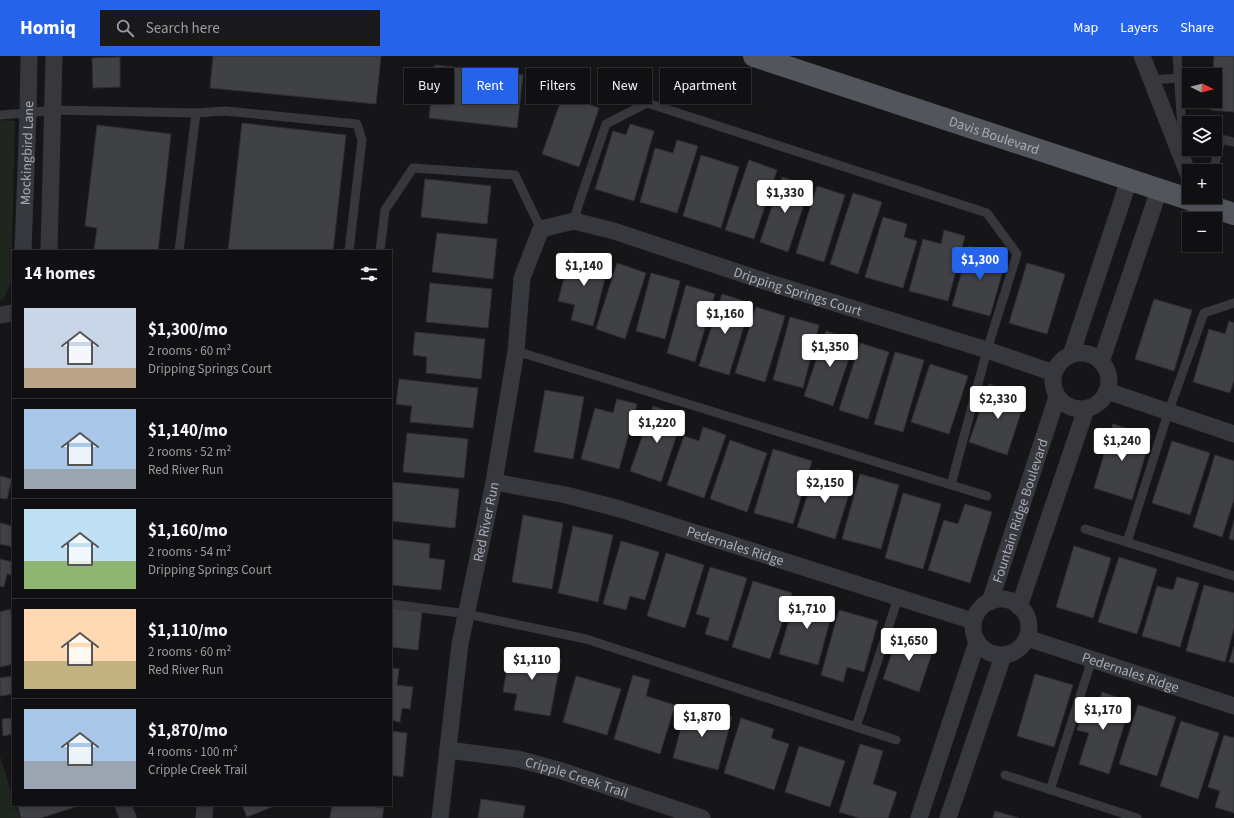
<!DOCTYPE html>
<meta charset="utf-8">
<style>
body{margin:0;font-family:"Source Sans 3",sans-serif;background:#19191b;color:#f1f3f6;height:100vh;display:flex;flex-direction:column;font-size:15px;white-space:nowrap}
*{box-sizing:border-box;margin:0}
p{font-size:13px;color:#9c9d9f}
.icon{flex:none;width:22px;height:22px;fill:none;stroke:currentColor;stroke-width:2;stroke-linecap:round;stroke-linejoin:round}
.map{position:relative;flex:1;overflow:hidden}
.drawer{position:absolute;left:12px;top:194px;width:380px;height:556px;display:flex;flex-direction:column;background:#101012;border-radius:0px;box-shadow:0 2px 6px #0003,0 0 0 1px #303032}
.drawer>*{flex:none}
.guide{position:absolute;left:404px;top:12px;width:380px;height:36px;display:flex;gap:8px}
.needle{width:26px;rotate:96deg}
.fabs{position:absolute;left:1182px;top:12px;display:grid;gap:8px}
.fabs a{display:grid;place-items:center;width:40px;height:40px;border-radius:0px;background:#101012;box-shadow:0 2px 6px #0003,0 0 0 1px #303032;font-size:20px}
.price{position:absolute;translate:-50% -34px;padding:0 9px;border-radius:4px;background:#fff;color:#222;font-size:13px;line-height:26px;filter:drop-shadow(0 1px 2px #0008)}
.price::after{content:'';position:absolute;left:50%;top:24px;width:12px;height:9px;margin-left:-6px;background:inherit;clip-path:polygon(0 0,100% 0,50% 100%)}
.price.on{background:#2563eb;color:#fff}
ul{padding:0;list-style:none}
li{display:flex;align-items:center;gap:12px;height:100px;padding:0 12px}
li+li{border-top:1px solid #303032}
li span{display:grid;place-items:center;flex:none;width:112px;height:80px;border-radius:0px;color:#555}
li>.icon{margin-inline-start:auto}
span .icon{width:48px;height:48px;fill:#fffc;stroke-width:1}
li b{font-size:17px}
h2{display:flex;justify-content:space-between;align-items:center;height:48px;padding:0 12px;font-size:17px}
.tag{padding:0 14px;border-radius:0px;background:#101012;box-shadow:0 2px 6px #0003,0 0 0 1px #303032;font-size:14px;line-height:36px}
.tag.on{background:#2563eb;color:#fff}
header{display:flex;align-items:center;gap:24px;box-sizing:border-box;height:56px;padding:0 20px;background:#2563eb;color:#fff}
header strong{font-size:19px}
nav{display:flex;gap:22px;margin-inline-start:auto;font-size:14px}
.search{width:280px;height:36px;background:#19191b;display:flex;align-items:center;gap:10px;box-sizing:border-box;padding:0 14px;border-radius:0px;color:#9c9d9f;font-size:15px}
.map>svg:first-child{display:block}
.green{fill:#1e261f}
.building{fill:#404145;stroke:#303034}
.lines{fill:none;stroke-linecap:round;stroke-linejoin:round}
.service{stroke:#37383d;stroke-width:9}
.minor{stroke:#37383d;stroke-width:17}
.primary{stroke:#53555c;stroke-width:22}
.labels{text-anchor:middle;stroke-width:4;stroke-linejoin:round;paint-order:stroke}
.street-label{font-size:14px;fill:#a8adb8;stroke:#111113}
</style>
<header>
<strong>Homiq</strong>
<div class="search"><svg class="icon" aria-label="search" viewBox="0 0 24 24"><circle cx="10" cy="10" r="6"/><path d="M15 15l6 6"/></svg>Search here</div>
<nav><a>Map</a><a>Layers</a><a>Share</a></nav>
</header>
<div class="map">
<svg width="1234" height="762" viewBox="0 0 1234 762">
<rect width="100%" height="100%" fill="#161618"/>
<g class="green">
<path d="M0,64L15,65L11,227C8,234 6,241 0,245Z"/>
<polygon points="0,700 13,741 13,749 16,749 20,762 0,762"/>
</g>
<g class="building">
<polygon points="213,0 381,0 376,48 210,32"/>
<polygon points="1214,0 1234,0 1234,56 1211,54 1211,45 1215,45 1215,19 1213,19"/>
<polygon points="120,1 120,31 93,32 92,2"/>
<polygon points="435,9 523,19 517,72 429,62"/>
<polygon points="563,39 599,52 579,111 542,98"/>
<polygon points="242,67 346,79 333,195 228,195"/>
<polygon points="630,68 654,75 634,145 595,133 613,75 626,79"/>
<polygon points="97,69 171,78 158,195 94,195 97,172 85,170"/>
<polygon points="677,84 698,90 677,157 640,146 655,92 673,97"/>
<polygon points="701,99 739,111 721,172 683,160"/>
<polygon points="749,104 777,114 754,183 725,174"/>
<polygon points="782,121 810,130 788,196 760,186"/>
<polygon points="425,123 491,130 487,168 421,161"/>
<polygon points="817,130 845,139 824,206 796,197"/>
<polygon points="853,137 882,146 858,218 830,208"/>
<polygon points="883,161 907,168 904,181 917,185 903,232 865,221"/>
<polygon points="944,174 965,180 948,245 909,235 923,183 941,188"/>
<polygon points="437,177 497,183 493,223 432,216"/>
<polygon points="969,190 1007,200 990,260 952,250"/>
<polygon points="571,196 609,206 593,270 571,264 575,249 558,245"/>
<polygon points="617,207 646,217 625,283 596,273"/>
<polygon points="1027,207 1065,218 1047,278 1009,267"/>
<polygon points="651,217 680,225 665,283 636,275"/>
<polygon points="430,227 492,233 488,272 426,266"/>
<polygon points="686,229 715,238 695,306 667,297"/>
<polygon points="722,238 751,247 729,319 699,310"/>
<polygon points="1154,243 1192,254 1174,315 1135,303"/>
<polygon points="756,251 785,260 765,326 735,317"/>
<polygon points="790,261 819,269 803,332 773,324"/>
<polygon points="1229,265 1234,267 1234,324 1230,337 1193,326 1209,273 1225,278"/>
<polygon points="826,275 855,284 833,350 804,340"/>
<polygon points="415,276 485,283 481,323 426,317 427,301 413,299"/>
<polygon points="860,287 889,296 868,363 839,354"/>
<polygon points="895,296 924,304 903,376 874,368"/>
<polygon points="930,308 968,320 949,378 911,366"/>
<polygon points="399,323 478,332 473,372 410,366 412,350 396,348"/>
<polygon points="989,328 1026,341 1007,399 969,386"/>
<polygon points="545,334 584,341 573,403 534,396"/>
<polygon points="617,343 637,348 619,413 581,403 595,352 613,357"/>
<polygon points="653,350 683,360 661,426 630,415"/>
<polygon points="1113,368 1151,380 1132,444 1094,432"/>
<polygon points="703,371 726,379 704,442 667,429 684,380 699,385"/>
<polygon points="407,377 468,383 464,422 403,416"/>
<polygon points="730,384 767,397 747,456 710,443"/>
<polygon points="1172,385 1210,397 1190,459 1152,447"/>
<polygon points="773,393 812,405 793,468 754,457"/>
<polygon points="1215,399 1234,405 1234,443 1222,481 1193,471"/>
<polygon points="816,413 853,425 835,483 797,471"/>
<polygon points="860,418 899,429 881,493 842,483"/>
<polygon points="0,420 12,423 7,443 0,442"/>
<polygon points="392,426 459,433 455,472 391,465 391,438"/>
<polygon points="903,437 941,448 923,513 885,502"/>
<polygon points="965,448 992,456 970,527 928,514 944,464 958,468"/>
<polygon points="523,459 563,467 552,533 512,526"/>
<polygon points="1234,464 1234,484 1229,483"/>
<polygon points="0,467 13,470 13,491 0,488"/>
<polygon points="573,470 613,479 598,546 558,537"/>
<polygon points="391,483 430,488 429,502 445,504 441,534 391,529 393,511 391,511"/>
<polygon points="621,485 659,496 645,544 630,540 626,554 603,548"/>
<polygon points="1074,490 1111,502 1093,562 1056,551"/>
<polygon points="666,497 704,509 685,572 647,560"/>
<polygon points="1119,501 1157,513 1137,578 1098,566"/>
<polygon points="0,503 13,506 13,519 7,518 4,531 0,530"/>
<polygon points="710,511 747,522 728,585 705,578 710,562 696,558"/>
<polygon points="1177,521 1199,527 1180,591 1142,580 1157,530 1173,534"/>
<polygon points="753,525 792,537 770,603 732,591"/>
<polygon points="1204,529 1234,537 1234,572 1225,606 1186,595"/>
<polygon points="796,540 834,550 818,609 779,598"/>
<polygon points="391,552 422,555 418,594 391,591"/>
<polygon points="10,553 13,568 13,608 0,611 0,556"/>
<polygon points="839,554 878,565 864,616 847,611 843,626 821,619"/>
<polygon points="899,576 935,588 919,636 883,623"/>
<polygon points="1234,590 1234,607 1229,606"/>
<polygon points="510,593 561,603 550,660 514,654 517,638 503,636"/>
<polygon points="391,612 399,613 397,629 413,631 410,653 402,652 400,666 391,664"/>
<polygon points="1035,618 1073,629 1054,691 1017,680"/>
<polygon points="633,619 650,624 646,640 675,649 660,698 614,683"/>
<polygon points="13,620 13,638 0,640 0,622"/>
<polygon points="576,620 621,633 607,679 563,666"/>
<polygon points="1102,636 1131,646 1109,718 1079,708 1089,677 1077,674 1085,648 1097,652"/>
<polygon points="687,649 732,661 718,714 673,702"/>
<polygon points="1138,649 1176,661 1157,720 1119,708"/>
<polygon points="13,662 13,678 3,680 2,663"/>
<polygon points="741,662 774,673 771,682 789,688 774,734 724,717"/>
<polygon points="1181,665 1219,677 1198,743 1160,730"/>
<polygon points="391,675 407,677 403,721 391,719"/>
<polygon points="1224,679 1234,682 1234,757 1215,751 1220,735 1208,731"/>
<polygon points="860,688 883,695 873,728 897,736 888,762 859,762 839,756"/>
<polygon points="799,690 845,705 830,751 785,736"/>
<polygon points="481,743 525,750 523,762 478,762"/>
<polygon points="23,749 81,749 41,762 21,762 18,751"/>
<polygon points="242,749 277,749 247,761"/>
<polygon points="332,749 360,749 384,752 382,762 330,762"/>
<polygon points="995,755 1019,762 993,762"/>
</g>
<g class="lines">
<g class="service">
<polyline points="1177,0 1182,72 1189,74"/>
<polyline points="1152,24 1178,22"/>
<polyline points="196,57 225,55 357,68 362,84 349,195"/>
<polyline points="0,59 28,57 53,54 196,57 179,195"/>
<polyline points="1216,82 1234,86"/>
<polyline points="1213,115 1221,83"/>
<polyline points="574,165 578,150 606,68 647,47 987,157 1017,198 987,294 951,429"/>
<polyline points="380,195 385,154 413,112 515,119 541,173"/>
<polyline points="516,295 987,440"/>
<polyline points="1085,473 1234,520"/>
<polyline points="1127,486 1168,357 1204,257 1234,247"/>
<polyline points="391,548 467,558 586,583 896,684"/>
<polyline points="856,671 898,542"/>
<polyline points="1005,719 1137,762"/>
<polyline points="1050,734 1092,603"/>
</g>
<g class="minor">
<polyline points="1142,0 1189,120"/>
<path id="s1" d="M23,195L28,57L29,0"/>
<polyline points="49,195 54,0"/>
<polyline points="0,259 13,257"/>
<circle cx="1081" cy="325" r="28"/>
<polyline points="1071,299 1129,124"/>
<polyline points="1101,306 1159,134"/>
<polyline points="1107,335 1234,378"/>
<path id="s2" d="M494,426L566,439L620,453L973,565"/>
<circle cx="1001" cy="571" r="28"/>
<path id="s3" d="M990,546L1057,341"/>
<polyline points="1019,551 1086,353"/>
<path id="s4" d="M1027,582L1234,650"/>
<path id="s5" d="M448,694L518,703L562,715L702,762"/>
<polyline points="123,749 128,762"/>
<polyline points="204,762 205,749"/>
<path id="s6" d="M440,762L460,588L494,426L516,295L522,222L541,173L574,165L614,175L767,226L987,294L1054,317"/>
<polyline points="919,762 977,586"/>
<polyline points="948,762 1003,600"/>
</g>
<path class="primary" id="s7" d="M754,0L1234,158"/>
</g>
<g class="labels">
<g class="street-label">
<text dy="5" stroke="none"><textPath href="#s7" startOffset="253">Davis Boulevard</textPath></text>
<text dy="5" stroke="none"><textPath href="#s1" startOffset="98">Mockingbird Lane</textPath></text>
<text dy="5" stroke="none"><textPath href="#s6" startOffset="868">Dripping Springs Court</textPath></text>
<text dy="5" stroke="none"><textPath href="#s3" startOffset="96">Fountain Ridge Boulevard</textPath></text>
<text dy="5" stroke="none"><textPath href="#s6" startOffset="300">Red River Run</textPath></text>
<text dy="5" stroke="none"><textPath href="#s2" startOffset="250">Pedernales Ridge</textPath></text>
<text dy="5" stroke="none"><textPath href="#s4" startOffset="109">Pedernales Ridge</textPath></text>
<text dy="5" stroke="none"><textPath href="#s5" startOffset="132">Cripple Creek Trail</textPath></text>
</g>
</g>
</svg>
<div class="fabs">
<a><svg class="needle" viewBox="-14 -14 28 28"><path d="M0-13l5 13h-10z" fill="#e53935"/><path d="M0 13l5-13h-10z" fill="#9c9d9f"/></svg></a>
<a><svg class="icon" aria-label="layers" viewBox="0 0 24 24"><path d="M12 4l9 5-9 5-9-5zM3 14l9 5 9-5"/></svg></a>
<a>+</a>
<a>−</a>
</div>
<b class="price" style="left:785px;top:158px">$1,330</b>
<b class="price on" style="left:980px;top:225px">$1,300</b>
<b class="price" style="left:584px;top:231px">$1,140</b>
<b class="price" style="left:725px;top:279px">$1,160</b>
<b class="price" style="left:830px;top:312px">$1,350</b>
<b class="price" style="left:998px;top:364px">$2,330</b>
<b class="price" style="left:657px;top:388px">$1,220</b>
<b class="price" style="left:1122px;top:406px">$1,240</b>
<b class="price" style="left:825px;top:448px">$2,150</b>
<b class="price" style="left:807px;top:574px">$1,710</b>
<b class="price" style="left:909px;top:606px">$1,650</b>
<b class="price" style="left:532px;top:625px">$1,110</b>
<b class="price" style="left:1103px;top:675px">$1,170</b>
<b class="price" style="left:702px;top:682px">$1,870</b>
<div class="guide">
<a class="tag">Buy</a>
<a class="tag on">Rent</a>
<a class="tag">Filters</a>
<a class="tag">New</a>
<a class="tag">Apartment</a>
</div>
<section class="drawer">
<h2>14 homes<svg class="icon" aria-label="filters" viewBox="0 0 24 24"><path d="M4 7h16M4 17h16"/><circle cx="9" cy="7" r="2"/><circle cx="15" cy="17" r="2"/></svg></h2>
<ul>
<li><span style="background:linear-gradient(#c9d6e8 75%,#b9a48a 0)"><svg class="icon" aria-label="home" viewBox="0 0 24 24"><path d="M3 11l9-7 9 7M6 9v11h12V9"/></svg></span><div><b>$1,300/mo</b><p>2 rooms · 60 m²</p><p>Dripping Springs Court</p></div></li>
<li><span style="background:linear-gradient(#a9c7e8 75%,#9aa5b1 0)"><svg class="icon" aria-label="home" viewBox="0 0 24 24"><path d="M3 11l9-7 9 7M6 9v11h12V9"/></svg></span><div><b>$1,140/mo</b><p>2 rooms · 52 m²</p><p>Red River Run</p></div></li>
<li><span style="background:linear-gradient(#bfe0f5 65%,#8fb573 0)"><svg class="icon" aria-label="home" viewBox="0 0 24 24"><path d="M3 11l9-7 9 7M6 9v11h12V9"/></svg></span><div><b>$1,160/mo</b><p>2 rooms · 54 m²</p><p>Dripping Springs Court</p></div></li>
<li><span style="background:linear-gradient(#ffd9b3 65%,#c2b280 0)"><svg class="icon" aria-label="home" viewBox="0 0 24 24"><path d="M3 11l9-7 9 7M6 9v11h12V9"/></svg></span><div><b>$1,110/mo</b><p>2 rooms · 60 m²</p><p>Red River Run</p></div></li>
<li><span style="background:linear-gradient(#a9c7e8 65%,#9aa5b1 0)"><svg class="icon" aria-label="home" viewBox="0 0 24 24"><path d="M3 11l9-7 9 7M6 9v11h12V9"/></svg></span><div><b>$1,870/mo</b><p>4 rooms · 100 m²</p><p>Cripple Creek Trail</p></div></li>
</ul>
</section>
</div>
